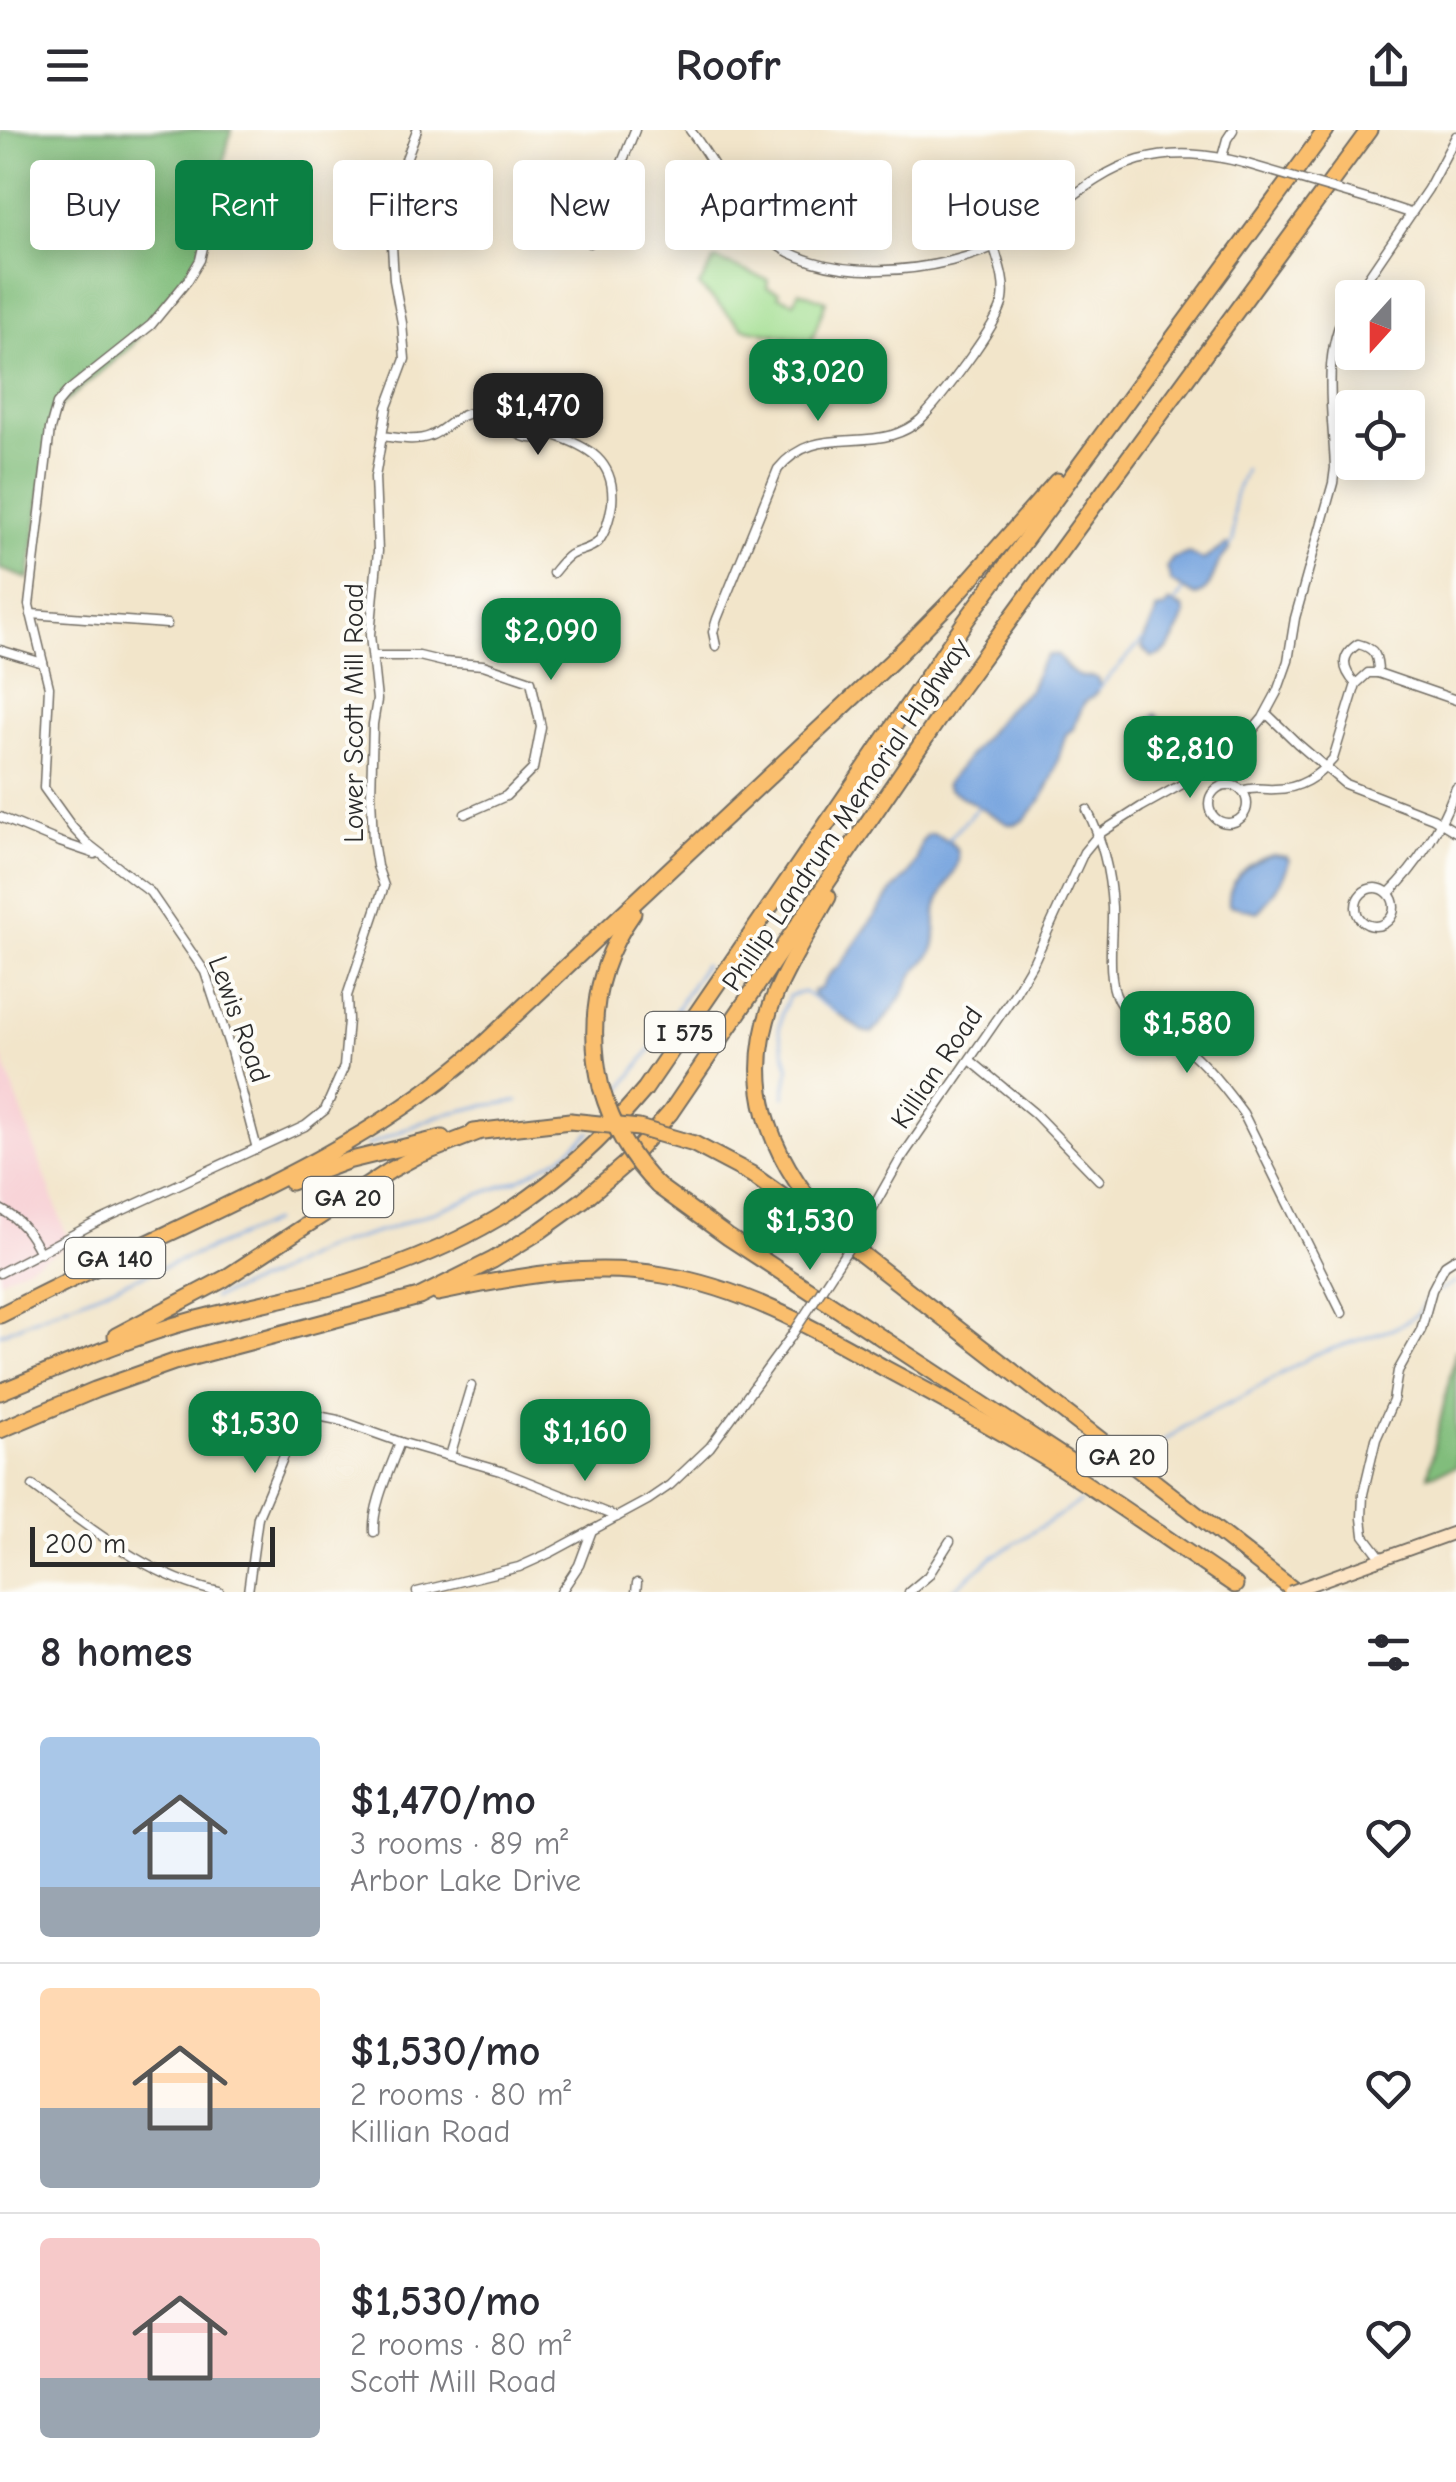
<!DOCTYPE html>
<meta charset="utf-8">
<style>
body{margin:0;font-family:"Comic Neue",sans-serif;background:#f2f2f3;color:#2b2b33;height:100vh;display:flex;flex-direction:column;font-size:38px;white-space:nowrap}
*{box-sizing:border-box;margin:0}
p{font-size:32px;color:#7c7c81}
.icon{flex:none;width:55px;height:55px;fill:none;stroke:currentColor;stroke-width:2;stroke-linecap:round;stroke-linejoin:round}
.map{position:relative;height:1462px;overflow:hidden}
.drawer{display:flex;flex-direction:column;background:#fff;flex:1}
.drawer>*{flex:none}
.guide{position:absolute;left:30px;top:30px;width:1398px;height:90px;display:flex;gap:20px}
.needle{width:65px;rotate:201deg}
.buttons{position:absolute;left:1335px;top:150px;display:grid;gap:20px}
.buttons a{display:grid;place-items:center;width:90px;height:90px;border-radius:10px;background:#fff;box-shadow:0 5px 25px #0003;font-size:50px}
.scale{position:absolute;left:30px;bottom:25px;width:245px;box-sizing:border-box;padding-left:10px;border:5px solid #2b2b2b;border-top:0;font-size:28px;line-height:35px;white-space:nowrap;color:#2b2b2b;-webkit-text-stroke:8px #fdfcf7;paint-order:stroke}
.price{position:absolute;translate:-50% -85px;padding:0 22px;border-radius:20px;background:#0b8043;color:#fff;font-size:32px;line-height:65px;filter:drop-shadow(0 2px 5px #0008)}
.price::after{content:'';position:absolute;left:50%;top:60px;width:30px;height:22px;margin-left:-15px;background:inherit;clip-path:polygon(0 0,100% 0,50% 100%)}
.price.on{background:#222;color:#fff}
ul{padding:0;list-style:none}
li{display:flex;align-items:center;gap:30px;height:250px;padding:0 40px}
li+li{border-top:2px solid #e1e1e2}
li span{display:grid;place-items:center;flex:none;width:280px;height:200px;border-radius:10px;color:#555}
li>.icon{margin-inline-start:auto}
span .icon{width:120px;height:120px;fill:#fffc;stroke-width:1}
li b{font-size:42px}
h2{display:flex;justify-content:space-between;align-items:center;height:120px;padding:0 40px;font-size:42px}
.tag{padding:0 35px;border-radius:10px;background:#fff;box-shadow:0 5px 25px #0003;font-size:35px;line-height:90px}
.tag.on{background:#0b8043;color:#fff}
header{display:flex;justify-content:space-between;align-items:center;height:130px;padding:0 40px;background:#fff;font-size:45px;font-weight:700}
.map>svg:first-child{display:block}
.built{fill:#f7cfd4}
.green{fill:#a2de91;stroke:#66845e;stroke-width:2.5}
.forest{fill:#81bd7b;stroke:#567453;stroke-width:2.5}
.water{fill:#74a3de;stroke:#506784;stroke-width:2.5}
.lines{fill:none;stroke-linecap:round;stroke-linejoin:round}
.stream{stroke:#74a3de;stroke-width:2.5}
.street-casing{stroke:#716c63;stroke-width:11}
.secondary-casing{stroke:#716c63;stroke-width:15}
.highway-casing{stroke:#716c63;stroke-width:19}
.street{stroke:#fff;stroke-width:8}
.secondary{stroke:#fde5c5;stroke-width:11}
.highway{stroke:#fabe6d;stroke-width:15}
.street-bridge-casing{stroke:#716c63;stroke-width:11;stroke-linecap:butt}
.secondary-bridge-casing{stroke:#716c63;stroke-width:15;stroke-linecap:butt}
.highway-bridge-casing{stroke:#716c63;stroke-width:19;stroke-linecap:butt}
.street-bridge{stroke:#fff;stroke-width:8}
.secondary-bridge{stroke:#fde5c5;stroke-width:11}
.highway-bridge{stroke:#fabe6d;stroke-width:15}
.labels{text-anchor:middle;stroke-width:8;stroke-linejoin:round;paint-order:stroke}
.shield{fill:#fdfcf7;stroke:#6a6a68;stroke-width:2.5}
.shield-label{font-size:25px;font-weight:bold;fill:#2b2b2b}
.street-label{font-size:28px;fill:#2b2b2b;stroke:#fdfcf7}
</style>
<header><svg class="icon" aria-label="menu" viewBox="0 0 24 24"><path d="M4 6h16M4 12h16M4 18h16"/></svg>Roofr<svg class="icon" aria-label="share" viewBox="0 0 24 24"><path d="M12 15V3M7 8l5-5 5 5M5 13v7h14v-7"/></svg></header>
<div class="map">
<svg width="1456" height="1462" viewBox="0 0 1456 1462">
<rect width="100%" height="100%" fill="#fdfcf7"/>
<filter id="ink" filterUnits="userSpaceOnUse"><feTurbulence type="fractalNoise" baseFrequency=".01" numOctaves="2"/><feDisplacementMap in="SourceGraphic" scale="20" xChannelSelector="R" yChannelSelector="G"/><feConvolveMatrix kernelMatrix="1 2 1 2 8 2 1 2 1" color-interpolation-filters="sRGB"/></filter>
<filter id="wash" filterUnits="userSpaceOnUse"><feTurbulence type="fractalNoise" baseFrequency=".0048" numOctaves="4" result="noise"/><feDisplacementMap in="SourceGraphic" scale="40" xChannelSelector="R" yChannelSelector="G"/><feGaussianBlur stdDeviation="2.25" result="paint"/><feColorMatrix in="noise" values="0 0 0 0 0 0 0 0 0 0 0 0 0 0 0 0 0 1.4 0 .05"/><feComposite in="paint" operator="in"/></filter>
<g filter="url(#wash)">
<rect width="100%" height="100%" fill="#f2e5ca"/>
<polygon class="built" points="0,921 70,1115 0,1150"/>
<polygon class="green" points="715,129 768,150 767,158 779,162 778,166 794,172 799,161 826,171 811,212 743,198 699,156"/>
<g class="forest">
<polygon points="0,0 231,0 204,121 130,218 54,281 29,449 0,439"/>
<polygon points="1456,1219 1456,1337 1428,1346"/>
</g>
<g class="water">
<path d="M1227,414L1230,418C1227,423 1223,427 1220,431C1210,448 1215,456 1196,466L1171,452L1167,437L1172,429L1189,423L1203,430Z"/>
<path d="M1170,472L1183,478L1185,484C1178,500 1171,526 1152,527L1142,518C1143,504 1155,494 1156,480L1165,478Z"/>
<path d="M1048,525H1057C1064,533 1072,547 1084,547C1088,547 1093,546 1097,548L1100,556L1094,566L1084,573L1073,599L1066,604L1053,646L1042,669L1024,690L1016,694H1008L949,659L946,654L1007,579L1030,560L1040,535Z"/>
<polygon points="1156,584 1161,590 1177,596 1177,601 1160,609 1140,607 1137,603"/>
<path d="M933,704C981,721 948,744 938,773C932,788 940,806 933,820C929,829 919,836 913,845C909,851 906,859 902,866C894,879 883,892 872,903L862,901L813,865V861L820,859L829,845L842,833L892,761L910,743L917,730L921,713L927,705Z"/>
<path d="M1273,725L1287,727L1289,730C1287,744 1268,773 1257,782L1229,775C1227,749 1249,731 1273,725Z"/>
</g>
<g class="lines">
<g class="stream">
<polyline points="1229,416 1233,412 1234,367 1245,339"/>
<polyline points="1175,473 1183,460"/>
<polyline points="1097,560 1143,510"/>
<polyline points="948,710 979,676"/>
<polyline points="784,967 789,939 779,900 782,883 789,866 804,862 837,883"/>
<polyline points="613,971 657,910 704,835"/>
<polyline points="366,1016 437,986 483,976 518,971"/>
<polyline points="1438,1161 1456,1152"/>
<polyline points="213,1168 269,1147 323,1119 388,1099 518,1050 562,1026 591,1002"/>
<path d="M0,1204C89,1163 182,1133 272,1092"/>
<polyline points="1144,1325 1194,1290 1240,1268 1313,1225 1393,1199 1418,1184 1425,1170"/>
<polyline points="950,1462 990,1429 1080,1372"/>
</g>
</g>
</g>
<g filter="url(#ink)">
<g class="lines">
<defs>
<g id="street">
<path d="M690,0C715,32 731,71 759,100C815,160 945,144 1010,109C1056,85 1088,45 1139,30C1175,20 1209,24 1244,33"/>
<polyline points="1222,27 1227,9 1233,0"/>
<polyline points="211,59 211,82 200,130 188,150 151,195 68,261 57,274 50,299 29,475 49,557 44,658 72,697 87,713 150,762 205,842 231,921 257,1019"/>
<polyline points="1380,73 1410,83"/>
<polyline points="590,113 635,0"/>
<polyline points="1354,168 1428,59 1456,6"/>
<path d="M382,306C398,308 415,312 430,306C447,300 458,280 479,283C509,286 516,320 551,304C588,316 616,331 612,374C610,387 606,402 598,412C590,420 579,420 570,425C563,430 558,437 553,443"/>
<polyline points="31,484 167,494"/>
<path d="M716,516L713,502L717,489L778,339C811,299 849,317 892,305C902,302 912,297 920,290C939,271 999,194 1003,170C1006,152 999,134 994,117"/>
<polyline points="0,520 43,533"/>
<polyline points="373,526 419,526 444,532 483,535 531,551 541,597 533,639 506,666 465,684"/>
<path d="M1356,554C1342,539 1340,526 1358,514C1375,518 1378,526 1378,543"/>
<polyline points="1266,583 1297,613 1345,654 1433,688 1456,702"/>
<circle cx="1228" cy="674" r="19"/>
<path d="M1242,661C1254,656 1263,660 1275,659C1300,659 1317,647 1333,629L1356,554L1368,543H1378L1456,570"/>
<path d="M1087,680C1103,711 1110,742 1112,777C1113,802 1106,848 1118,870C1130,892 1154,897 1174,909C1200,926 1225,958 1243,983L1342,1183"/>
<polyline points="0,687 60,712 95,724"/>
<circle cx="1375" cy="777" r="19"/>
<path d="M1389,763C1419,734 1441,697 1456,658"/>
<polyline points="970,930 1034,983 1099,1050"/>
<path d="M0,1079C20,1089 30,1103 40,1123"/>
<path d="M861,1099L900,1030L1014,865L1034,831L1084,722L1099,704L1141,677L1215,636L1243,612L1263,588L1277,562L1288,531L1295,488L1333,353L1335,338C1333,281 1319,220 1352,170"/>
<polyline points="0,1143 95,1093 305,996 325,980 344,937 348,890 347,866 384,756 377,736 373,711 371,666 373,594 377,570 370,505 378,421 375,347 387,277 405,229 402,193 394,150 390,81 397,53 417,0"/>
<polyline points="450,1326 471,1256"/>
<path d="M33,1356C89,1397 150,1448 219,1462"/>
<path d="M374,1402C372,1375 391,1337 400,1312"/>
<polyline points="1383,1430 1364,1405 1362,1388 1363,1364 1376,1309 1393,1271 1398,1241 1421,1200 1432,1160 1445,1135 1456,1128"/>
<polyline points="248,1462 258,1387 297,1295 306,1287 313,1285 338,1290 400,1312 501,1341 617,1387"/>
<polyline points="417,1462 519,1437 552,1422 648,1370 670,1355 710,1317 790,1208"/>
<polyline points="561,1462 579,1435 592,1400"/>
<polyline points="636,1462 637,1453"/>
<polyline points="909,1462 928,1446 950,1411"/>
</g>
<polyline id="secondary" points="1356,1438 1456,1402"/>
<g id="highway">
<path d="M601,957C587,895 596,835 633,783"/>
<polyline points="474,1002 570,991"/>
<polyline points="694,1014 751,1044 846,1112 1296,1462"/>
<polyline points="291,1052 347,1031 442,1008"/>
<polyline points="658,1056 728,1107 1077,1336"/>
<path d="M827,1091C768,1024 739,949 776,863C790,830 811,798 828,767"/>
<path d="M438,1163C513,1147 586,1132 663,1145C745,1158 815,1199 886,1239C942,1269 998,1299 1052,1332C1114,1371 1174,1414 1235,1455"/>
<path d="M0,1185C48,1161 95,1137 144,1115C260,1060 373,1009 472,925L893,530L951,471L1057,351"/>
<polyline points="116,1206 224,1149 391,1040 417,1026 481,1001"/>
<path d="M0,1262C64,1236 127,1208 193,1190C245,1176 298,1167 349,1152C477,1112 558,1062 645,959L967,489L1326,0"/>
<polyline points="0,1300 95,1260 174,1232 419,1167 493,1130 540,1101 583,1070 625,1034 670,983 952,569 1369,0"/>
</g>
</defs>
<use href="#street" class="street-casing"/>
<use href="#secondary" class="secondary-casing"/>
<use href="#highway" class="highway-casing"/>
<use href="#street" class="street"/>
<use href="#secondary" class="secondary"/>
<use href="#highway" class="highway"/>
<defs>
<g id="street-bridge">
<polyline points="1244,33 1380,73"/>
<polyline points="790,1208 861,1099"/>
</g>
<polyline id="secondary-bridge" points="1290,1462 1356,1438"/>
<g id="highway-bridge">
<path d="M601,957C612,995 629,1028 658,1056"/>
<polyline points="570,991 639,998 694,1014"/>
</g>
</defs>
<use href="#street-bridge" class="street-bridge-casing"/>
<use href="#secondary-bridge" class="secondary-bridge-casing"/>
<use href="#highway-bridge" class="highway-bridge-casing"/>
<use href="#street-bridge" class="street-bridge"/>
<use href="#secondary-bridge" class="secondary-bridge"/>
<use href="#highway-bridge" class="highway-bridge"/>
</g>
</g>
<g class="labels">
<g class="shield">
<rect x="645" y="882" width="80" height="40" rx="8"/>
<rect x="303" y="1047" width="90" height="40" rx="8"/>
<rect x="65" y="1108" width="100" height="40" rx="8"/>
<rect x="1077" y="1306" width="90" height="40" rx="8"/>
</g>
<g class="shield-label">
<text x="685" y="911">I 575</text>
<text x="348" y="1076">GA 20</text>
<text x="115" y="1137">GA 140</text>
<text x="1122" y="1335">GA 20</text>
</g>
<g class="street-label">
<text transform="translate(353 583) rotate(-90)" y="10">Lower Scott Mill Road</text>
<text transform="translate(845 684) rotate(-56)" y="10">Phillip Landrum Memorial Highway</text>
<text transform="translate(240 889) rotate(70)" y="10">Lewis Road</text>
<text transform="translate(936 937) rotate(-56)" y="10">Killian Road</text>
</g>
</g>
</svg>
<div class="buttons">
<a><svg class="needle" viewBox="-14 -14 28 28"><path d="M0-13l5 13h-10z" fill="#e53935"/><path d="M0 13l5-13h-10z" fill="#7c7c81"/></svg></a>
<a><svg class="icon" aria-label="locate" viewBox="0 0 24 24"><circle cx="12" cy="12" r="6"/><path d="M12 2v4M12 18v4M2 12h4M18 12h4"/></svg></a>
</div>
<div class="scale">200 m</div>
<b class="price" style="left:818px;top:294px">$3,020</b>
<b class="price on" style="left:538px;top:328px">$1,470</b>
<b class="price" style="left:551px;top:553px">$2,090</b>
<b class="price" style="left:1190px;top:671px">$2,810</b>
<b class="price" style="left:1187px;top:946px">$1,580</b>
<b class="price" style="left:810px;top:1143px">$1,530</b>
<b class="price" style="left:255px;top:1346px">$1,530</b>
<b class="price" style="left:585px;top:1354px">$1,160</b>
<div class="guide">
<a class="tag">Buy</a>
<a class="tag on">Rent</a>
<a class="tag">Filters</a>
<a class="tag">New</a>
<a class="tag">Apartment</a>
<a class="tag">House</a>
</div>
</div>
<section class="drawer">
<h2>8 homes<svg class="icon" aria-label="filters" viewBox="0 0 24 24"><path d="M4 7h16M4 17h16"/><circle cx="9" cy="7" r="2"/><circle cx="15" cy="17" r="2"/></svg></h2>
<ul>
<li><span style="background:linear-gradient(#a9c7e8 75%,#9aa5b1 0)"><svg class="icon" aria-label="home" viewBox="0 0 24 24"><path d="M3 11l9-7 9 7M6 9v11h12V9"/></svg></span><div><b>$1,470/mo</b><p>3 rooms · 89 m²</p><p>Arbor Lake Drive</p></div><svg class="icon" aria-label="heart" viewBox="0 0 24 24"><path d="M12 20l-8-8c-3-5 5-10 8-4 3-6 11-1 8 4z"/></svg></li>
<li><span style="background:linear-gradient(#ffd9b3 60%,#9aa5b1 0)"><svg class="icon" aria-label="home" viewBox="0 0 24 24"><path d="M3 11l9-7 9 7M6 9v11h12V9"/></svg></span><div><b>$1,530/mo</b><p>2 rooms · 80 m²</p><p>Killian Road</p></div><svg class="icon" aria-label="heart" viewBox="0 0 24 24"><path d="M12 20l-8-8c-3-5 5-10 8-4 3-6 11-1 8 4z"/></svg></li>
<li><span style="background:linear-gradient(#f6c9c9 70%,#9aa5b1 0)"><svg class="icon" aria-label="home" viewBox="0 0 24 24"><path d="M3 11l9-7 9 7M6 9v11h12V9"/></svg></span><div><b>$1,530/mo</b><p>2 rooms · 80 m²</p><p>Scott Mill Road</p></div><svg class="icon" aria-label="heart" viewBox="0 0 24 24"><path d="M12 20l-8-8c-3-5 5-10 8-4 3-6 11-1 8 4z"/></svg></li>
</ul>
</section>
